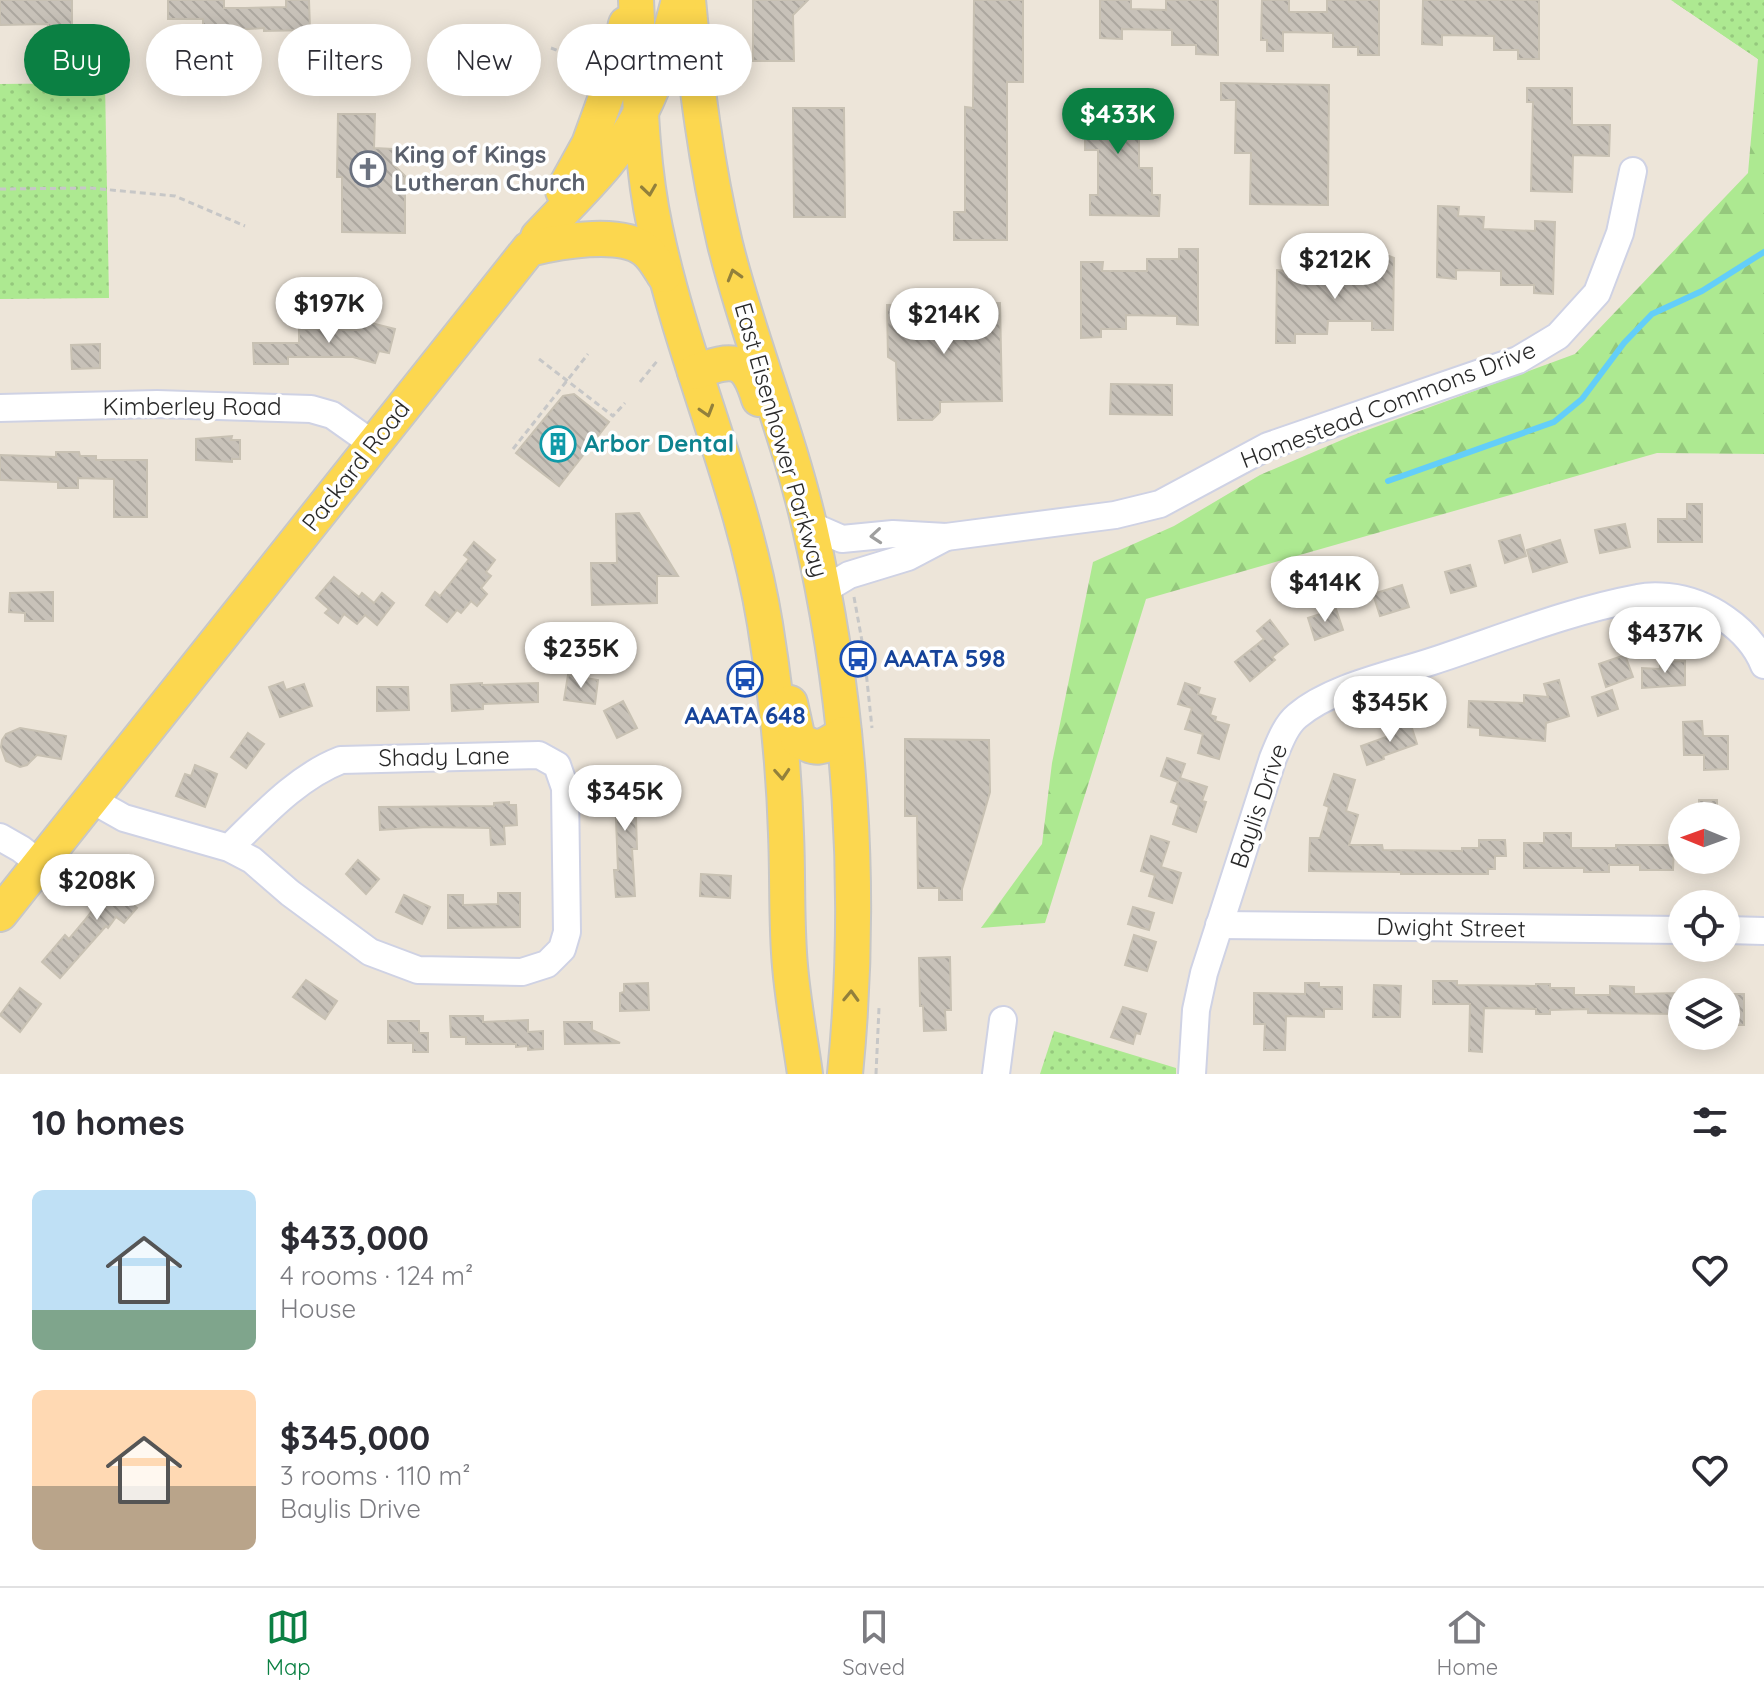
<!DOCTYPE html>
<meta charset="utf-8">
<style>
body{margin:0;font-family:Quicksand,sans-serif;background:#f7f7f7;color:#2b2b33;height:100vh;display:flex;flex-direction:column;font-size:30px;white-space:nowrap}
*{box-sizing:border-box;margin:0}
p{font-size:26px;color:#7c7c81}
.icon{flex:none;width:44px;height:44px;fill:none;stroke:currentColor;stroke-width:2;stroke-linecap:round;stroke-linejoin:round}
.map{position:relative;height:1074px;overflow:hidden}
.details{display:flex;flex-direction:column;background:#fff;flex:1}
.details>*{flex:none}
.banner{position:absolute;left:24px;top:24px;width:800px;height:72px;display:flex;gap:16px}
.needle{width:52px;rotate:271deg}
.tools{position:absolute;left:1668px;top:802px;display:grid;gap:16px}
.tools a{display:grid;place-items:center;width:72px;height:72px;border-radius:50%;background:#fff;box-shadow:0 4px 20px #0003;font-size:40px}
.price{position:absolute;translate:-50% -68px;padding:0 18px;border-radius:28px;background:#fff;color:#222;font-size:26px;line-height:52px;filter:drop-shadow(0 2px 4px #0008)}
.price::after{content:'';position:absolute;left:50%;top:48px;width:24px;height:18px;margin-left:-12px;background:inherit;clip-path:polygon(0 0,100% 0,50% 100%)}
.price.active{background:#0b8043;color:#fff}
ul{padding:0;list-style:none}
li{display:flex;align-items:center;gap:24px;height:200px;padding:0 32px}
li span{display:grid;place-items:center;flex:none;width:224px;height:160px;border-radius:12px;color:#555}
li>.icon{margin-inline-start:auto}
span .icon{width:96px;height:96px;fill:#fffc;stroke-width:1}
li b{font-size:34px}
h2{display:flex;justify-content:space-between;align-items:center;height:96px;padding:0 32px;font-size:34px}
.chip{padding:0 28px;border-radius:36px;background:#fff;box-shadow:0 4px 20px #0003;font-size:28px;line-height:72px}
.chip.active{background:#0b8043;color:#fff}
.menu{display:flex;justify-content:space-around;align-items:center;height:112px;border-top:2px solid #e1e1e2;background:#fff;font-size:22px;color:#7c7c81}
.menu a{display:grid;justify-items:center;gap:4px}
.menu .active{color:#0b8043}
.map>svg:first-child{display:block}
.forest{fill:url(#forest-firs)}
.park{fill:url(#park-dots)}
.lines{fill:none;stroke-linecap:round;stroke-linejoin:round}
.stream{stroke:#63cef9;stroke-width:6}
.building{fill:url(#building-back-hatch);stroke:#c8c1b3;stroke-width:2}
.minor-casing{stroke:#cfd2e4;stroke-width:30}
.major-casing{stroke:#c7c7c7;stroke-width:38}
.path{stroke:#c7c7c7;stroke-width:3;stroke-dasharray:6 4;stroke-linecap:butt}
.minor{stroke:#fff;stroke-width:26}
.major{stroke:#fcd74f;stroke-width:34}
.oneway{stroke:#92803c}
.oneway2{stroke:#9f9f9f}
.labels{text-anchor:middle;stroke-width:7;stroke-linejoin:round;paint-order:stroke}
.worship-label{font-size:24px;font-weight:bold;fill:#5b616d;stroke:#fff;text-anchor:start}
.street-label{font-size:24px;fill:#292929;stroke:#fff}
.culture-label{font-size:24px;font-weight:bold;fill:#0d838f;stroke:#fff;text-anchor:start}
.transit-label{font-size:24px;font-weight:bold;fill:#164399;stroke:#fff;text-anchor:start}
</style>
<div class="map">
<svg width="1764" height="1074" viewBox="0 0 1764 1074">
<defs>
<pattern id="forest-firs" width="22" height="20" patternUnits="userSpaceOnUse" patternTransform="scale(2)"><rect width="22" height="20" fill="#ade991"/><path d="M5 1l3.5 6h-7zM16 11l3.5 6h-7z" fill="#95c87d"/></pattern>
<pattern id="park-dots" width="8" height="8" patternUnits="userSpaceOnUse" patternTransform="scale(2)"><rect width="8" height="8" fill="#ade991"/><path d="M2 2h.1M6 6h.1" fill="none" stroke="#95c87d" stroke-width="1.8" stroke-linecap="round"/></pattern>
<pattern id="building-back-hatch" width="6" height="6" patternUnits="userSpaceOnUse" patternTransform="scale(2)"><rect width="6" height="6" fill="#c8c2b9"/><path d="M-1 5l2 2M0 0l6 6M5-1l2 2" fill="none" stroke="#aca79f"/></pattern>
</defs>
<rect width="100%" height="100%" fill="#ede5d9"/>
<polygon class="forest" points="1764,0 1764,454 1657,453 1146,599 1045,923 981,928 1042,844 1052,763 1093,562 1174,526 1260,475 1351,436 1575,354 1748,173 1758,59 1674,2"/>
<g class="park">
<polygon points="1671,0 1764,0 1764,63 1674,2"/>
<polygon points="105,83 109,298 0,299 0,84"/>
<polygon points="1054,1031 1176,1068 1176,1074 1040,1074"/>
</g>
<g class="lines">
<polyline class="stream" points="1388,481 1554,422 1582,399 1624,343 1652,314 1702,291 1764,252"/>
</g>
<g class="building">
<polygon points="0,0 72,0 72,34 48,34 48,24 0,25"/>
<polygon points="168,0 224,0 224,8 245,8 286,7 286,0 309,0 310,30 264,31 264,28 203,32 203,19 168,19"/>
<polygon points="753,0 808,0 793,15 794,61 753,61"/>
<polygon points="974,0 1023,0 1023,82 1007,82 1007,240 954,240 954,212 965,212 965,107 973,108"/>
<polygon points="1100,0 1131,0 1131,9 1166,10 1166,0 1218,0 1218,55 1196,54 1196,45 1172,45 1172,30 1122,29 1122,39 1100,38"/>
<polygon points="1262,0 1289,0 1289,12 1327,12 1327,0 1379,0 1379,55 1358,55 1358,47 1333,47 1333,33 1283,32 1283,51 1267,51 1267,40 1261,40"/>
<polygon points="1423,0 1539,0 1539,59 1518,59 1518,50 1494,50 1494,36 1442,35 1442,45 1422,44"/>
<polygon points="1221,83 1329,85 1328,205 1250,204 1251,153 1235,153 1236,100 1221,100"/>
<polygon points="1527,88 1572,88 1572,125 1610,125 1609,156 1573,155 1572,192 1531,191 1533,102 1527,102"/>
<polygon points="1077,96 1148,97 1148,118 1139,118 1139,168 1152,168 1152,195 1160,195 1159,216 1090,215 1090,195 1098,195 1098,150 1085,150 1085,117 1077,116"/>
<polygon points="793,108 844,108 845,217 794,217"/>
<polygon points="338,114 375,114 374,148 393,149 393,164 405,176 405,233 342,232 342,177 337,177"/>
<polygon points="1438,206 1459,207 1458,216 1484,217 1483,229 1535,231 1535,221 1555,222 1553,294 1534,293 1534,285 1501,285 1501,271 1456,270 1456,279 1437,277"/>
<polygon points="1179,249 1198,249 1198,325 1177,324 1177,316 1126,315 1126,329 1101,329 1101,337 1081,338 1081,262 1103,262 1102,271 1147,271 1147,259 1179,259"/>
<polygon points="1389,256 1394,258 1393,330 1372,330 1372,321 1328,321 1327,334 1295,334 1295,343 1276,343 1277,270 1298,272 1298,280 1348,281 1348,267 1374,267 1374,257"/>
<polygon points="1000,303 1002,401 940,402 940,412 932,420 898,420 896,362 888,357 887,305"/>
<polygon points="363,321 395,329 389,353 379,351 375,363 353,357 288,357 288,364 254,364 253,343 299,343 299,329 360,330"/>
<polygon points="100,344 100,368 72,369 71,345"/>
<polygon points="1111,384 1172,385 1172,415 1110,414"/>
<polygon points="574,394 609,422 559,486 516,453 563,396"/>
<polygon points="232,436 231,440 240,440 240,459 232,459 232,462 196,460 196,439"/>
<polygon points="56,452 79,452 80,456 96,456 96,460 147,460 147,517 114,517 114,479 78,478 78,488 58,488 58,482 0,480 0,455 56,457"/>
<polygon points="1687,504 1702,504 1702,542 1658,542 1658,519 1687,519"/>
<polygon points="639,513 678,576 657,576 657,603 592,605 591,563 617,563 616,514"/>
<polygon points="1625,524 1630,547 1600,553 1595,530"/>
<polygon points="1520,535 1526,556 1505,563 1499,541"/>
<polygon points="1560,540 1567,562 1533,572 1527,550"/>
<polygon points="474,542 495,560 486,572 491,576 481,588 487,594 477,606 471,601 461,613 457,610 447,622 426,605 435,592 440,596 469,559 464,555"/>
<polygon points="1470,565 1476,586 1451,593 1445,572"/>
<polygon points="334,577 359,597 362,593 374,603 382,593 394,603 377,625 365,615 357,624 344,614 338,623 325,613 329,609 316,598"/>
<polygon points="1402,585 1409,607 1380,616 1373,594"/>
<polygon points="53,592 53,621 25,621 25,613 9,612 10,593"/>
<polygon points="1336,609 1343,630 1315,640 1308,618"/>
<polygon points="1270,620 1288,644 1272,657 1275,660 1250,681 1235,662 1264,639 1257,631"/>
<polygon points="1625,655 1633,677 1606,687 1599,664"/>
<polygon points="1685,661 1685,685 1642,688 1642,668 1660,669 1660,662"/>
<polygon points="568,675 598,680 595,704 564,700"/>
<polygon points="1559,680 1569,716 1546,723 1545,741 1480,735 1480,728 1468,727 1469,701 1524,703 1524,695 1548,697 1544,684"/>
<polygon points="283,682 286,690 304,684 312,706 280,717 269,687"/>
<polygon points="482,683 482,685 538,683 538,702 483,704 483,709 452,711 451,685"/>
<polygon points="1185,683 1200,688 1198,694 1215,699 1210,715 1216,717 1215,721 1229,725 1219,759 1198,753 1203,734 1185,729 1192,708 1178,704"/>
<polygon points="377,687 408,687 409,710 377,711"/>
<polygon points="1612,690 1618,709 1598,716 1592,697"/>
<polygon points="623,701 637,728 617,738 604,711"/>
<polygon points="1702,721 1703,736 1728,736 1728,769 1704,770 1704,755 1684,755 1683,722"/>
<polygon points="1410,722 1417,744 1383,756 1384,759 1367,765 1361,746 1389,736 1387,730"/>
<polygon points="20,728 66,736 61,759 37,755 27,765 20,767 6,761 1,747 2,740 6,734"/>
<polygon points="248,733 264,744 246,768 231,757"/>
<polygon points="905,739 989,740 990,792 962,889 962,900 939,900 939,888 918,888 917,816 905,816"/>
<polygon points="1167,758 1185,764 1180,778 1207,787 1202,801 1206,802 1196,832 1173,824 1179,805 1171,802 1178,782 1161,776"/>
<polygon points="195,765 217,774 205,807 176,796 185,774 191,776"/>
<polygon points="614,769 633,769 632,818 636,818 637,849 632,849 635,896 616,897 614,870 618,870"/>
<polygon points="1334,774 1355,780 1346,811 1358,815 1349,845 1382,845 1383,850 1462,851 1462,848 1479,848 1479,840 1505,840 1506,856 1495,856 1495,869 1488,869 1488,874 1401,874 1401,872 1309,871 1310,838 1320,838 1329,807 1324,805"/>
<rect x="1699" y="800" width="18" height="16"/>
<polygon points="509,802 509,805 516,805 517,825 504,826 505,844 491,845 490,828 427,827 380,830 379,807 494,806 494,803"/>
<polygon points="1544,833 1571,833 1571,848 1616,848 1616,845 1674,845 1673,870 1640,870 1640,865 1609,865 1609,872 1584,872 1584,868 1524,868 1524,843 1544,843"/>
<polygon points="1151,836 1169,842 1161,867 1181,873 1172,903 1149,896 1155,875 1141,871"/>
<polygon points="358,860 379,879 366,894 346,874"/>
<polygon points="116,872 125,880 129,874 146,886 132,904 137,908 124,923 116,917 108,928 106,926 60,978 42,962 65,935 69,939 84,921 102,898 98,895"/>
<polygon points="701,874 731,876 730,898 700,896"/>
<polygon points="498,893 520,893 520,927 448,928 448,895 463,895 463,905 498,904"/>
<polygon points="404,895 430,907 422,924 396,912"/>
<polygon points="1133,907 1154,913 1149,930 1128,924"/>
<polygon points="1134,935 1156,942 1147,971 1125,965"/>
<polygon points="950,957 951,1010 945,1010 946,1030 924,1031 923,1006 920,1006 919,958"/>
<polygon points="306,980 337,1001 325,1019 293,997"/>
<polygon points="1433,981 1457,981 1457,985 1536,986 1536,984 1550,984 1550,988 1574,988 1574,995 1610,995 1610,986 1634,987 1634,994 1682,993 1682,1014 1588,1013 1588,1009 1550,1010 1550,1014 1536,1014 1536,1009 1484,1008 1482,1052 1469,1051 1470,1004 1433,1004"/>
<polygon points="648,983 649,1010 620,1011 620,993 624,992 624,984"/>
<polygon points="1305,983 1319,983 1319,987 1342,987 1342,1009 1324,1009 1324,1017 1286,1016 1285,1050 1264,1050 1265,1024 1254,1024 1254,993 1305,994"/>
<polygon points="1374,985 1401,986 1400,1017 1373,1017"/>
<polygon points="20,988 41,1004 20,1032 0,1015"/>
<rect x="1726" y="994" width="18" height="31"/>
<polygon points="1123,1007 1146,1014 1140,1034 1136,1033 1133,1044 1111,1037"/>
<polygon points="450,1016 483,1016 483,1022 528,1020 528,1032 543,1031 543,1049 528,1050 528,1046 516,1047 516,1044 466,1044 466,1037 451,1037"/>
<polygon points="388,1021 419,1021 419,1033 428,1033 428,1052 413,1052 413,1043 388,1043"/>
<polygon points="564,1022 592,1022 592,1030 620,1043 565,1044"/>
</g>
<g class="lines">
<defs>
<g id="minor">
<polyline points="0,408 157,404 311,409 332,415 373,444"/>
<polyline points="810,525 842,539 893,534 946,537 1115,515 1160,504 1268,446 1518,360 1558,336 1597,293 1620,233 1633,171"/>
<polyline points="824,590 849,575 908,557 946,537"/>
<path d="M92,800L124,818L229,848L252,860L290,893L370,952L418,970L522,972L547,964L562,949L567,932L565,788L557,765L539,755L341,760C297,777 262,816 229,848"/>
<polyline points="0,837 21,849 40,864"/>
<polyline points="1219,925 1682,930"/>
<polyline points="1726,930 1764,931"/>
<polyline points="996,1074 1003,1020"/>
<path d="M1192,1074L1196,1010L1204,973L1273,758C1279,744 1285,726 1297,716C1331,687 1391,675 1433,661C1500,639 1568,611 1638,598C1647,596 1659,596 1668,597C1707,601 1749,628 1764,665"/>
</g>
<g id="major">
<path d="M636,0C640,76 639,154 655,228C683,362 743,488 765,624C776,693 784,764 786,834C788,878 786,922 790,966C793,1002 800,1038 805,1074"/>
<path d="M688,0C696,83 706,164 725,244C749,340 788,432 810,528C851,705 863,893 845,1074"/>
<polyline points="563,191 589,144 614,75 626,24"/>
<path d="M538,237C574,198 617,160 641,112C659,77 669,38 679,0"/>
<path d="M695,372C734,358 746,357 759,399"/>
<path d="M790,703L798,739C819,753 824,746 844,734"/>
<path d="M0,914L529,249C558,242 620,230 645,250C653,256 659,267 664,275"/>
</g>
</defs>
<use href="#minor" class="minor-casing"/>
<use href="#major" class="major-casing"/>
<g class="path">
<polyline points="551,48 564,53"/>
<polyline points="0,189 90,188 175,196 245,226"/>
<polyline points="539,359 613,416 625,403"/>
<polyline points="640,382 658,360"/>
<polyline points="513,449 588,354"/>
<polyline points="854,597 864,652 872,728"/>
<polyline points="876,1074 879,1008"/>
</g>
<use href="#minor" class="minor"/>
<use href="#major" class="major"/>
</g>
<defs><path id="oneway-chevron" d="M-2-3.5L2.5 0L-2 3.5" fill="none" stroke-width="1.6" stroke-linecap="round" stroke-linejoin="round" transform="scale(2)"/></defs>
<g class="oneway">
<use href="#oneway-chevron" transform="translate(649 190) rotate(82)"/>
<use href="#oneway-chevron" transform="translate(734 275) rotate(-106)"/>
<use href="#oneway-chevron" transform="translate(707 411) rotate(73)"/>
<use href="#oneway-chevron" transform="translate(782 774) rotate(86)"/>
<use href="#oneway-chevron" transform="translate(851 996) rotate(-88)"/>
</g>
<use class="oneway2" href="#oneway-chevron" transform="translate(876 536) rotate(175)"/>
<defs>
<symbol id="church-ring" viewBox="-11 -11 22 22"><circle r="9.5" fill="#fff" stroke="#6b7280" stroke-width="1.5"/><path d="M-1.2-6h2.4v3.5h3.3v2.4h-3.3V6h-2.4V-.1h-3.3v-2.4h3.3Z" fill="#6b7280"/></symbol>
<symbol id="building-ring" viewBox="-11 -11 22 22"><circle r="9.5" fill="#fff" stroke="#0f9aa8" stroke-width="1.5"/><path d="M-4-6H4V6H1V3H-1V6H-4ZM-2.5-4.3h1.7v1.8h-1.7ZM.8-4.3h1.7v1.8H.8ZM-2.5-1h1.7V.8h-1.7ZM.8-1h1.7V.8H.8Z" fill="#0f9aa8"/></symbol>
<symbol id="bus-ring" viewBox="-11 -11 22 22"><circle r="9.5" fill="#fff" stroke="#1a4fb4" stroke-width="1.5"/><path d="M-5-6H5V4H4V6H2V4H-2V6H-4V4H-5ZM-3.5-4V0h7V-4ZM-3.5 1.2v1.5H-2V1.2ZM2 1.2v1.5H3.5V1.2Z" fill="#1a4fb4"/></symbol>
</defs>
<g fill-rule="evenodd">
<use href="#church-ring" x="348" y="149" width="40" height="40"/>
<use href="#building-ring" x="538" y="424" width="40" height="40"/>
<use href="#bus-ring" x="838" y="639" width="40" height="40"/>
<use href="#bus-ring" x="725" y="659" width="40" height="40"/>
</g>
<g class="labels">
<g class="worship-label">
<text x="394" y="163">King of Kings<tspan x="394" dy="28">Lutheran Church</tspan></text>
</g>
<g class="street-label">
<text transform="translate(1388 405) rotate(-21)" y="8">Homestead Commons Drive</text>
<text x="192" y="415">Kimberley Road</text>
<text transform="translate(781 440) rotate(74)" y="8">East Eisenhower Parkway</text>
<text transform="translate(356 466) rotate(-52)" y="8">Packard Road</text>
<text transform="translate(444 757) rotate(-1)" y="8">Shady Lane</text>
<text transform="translate(1259 806) rotate(-71)" y="8">Baylis Drive</text>
<text transform="translate(1451 928) rotate(1)" y="8">Dwight Street</text>
</g>
<g class="culture-label">
<text x="584" y="452">Arbor Dental</text>
</g>
<g class="transit-label">
<text x="884" y="667">AAATA 598</text>
<text x="745" y="724" text-anchor="middle">AAATA 648</text>
</g>
</g>
</svg>
<div class="tools">
<a><svg class="needle" viewBox="-14 -14 28 28"><path d="M0-13l5 13h-10z" fill="#e53935"/><path d="M0 13l5-13h-10z" fill="#7c7c81"/></svg></a>
<a><svg class="icon" aria-label="locate" viewBox="0 0 24 24"><circle cx="12" cy="12" r="6"/><path d="M12 2v4M12 18v4M2 12h4M18 12h4"/></svg></a>
<a><svg class="icon" aria-label="layers" viewBox="0 0 24 24"><path d="M12 4l9 5-9 5-9-5zM3 14l9 5 9-5"/></svg></a>
</div>
<b class="price active" style="left:1118px;top:156px">$433K</b>
<b class="price" style="left:1335px;top:301px">$212K</b>
<b class="price" style="left:329px;top:345px">$197K</b>
<b class="price" style="left:944px;top:356px">$214K</b>
<b class="price" style="left:1325px;top:624px">$414K</b>
<b class="price" style="left:1665px;top:675px">$437K</b>
<b class="price" style="left:581px;top:690px">$235K</b>
<b class="price" style="left:1390px;top:744px">$345K</b>
<b class="price" style="left:625px;top:833px">$345K</b>
<b class="price" style="left:97px;top:922px">$208K</b>
<div class="banner">
<a class="chip active">Buy</a>
<a class="chip">Rent</a>
<a class="chip">Filters</a>
<a class="chip">New</a>
<a class="chip">Apartment</a>
</div>
</div>
<section class="details">
<h2>10 homes<svg class="icon" aria-label="filters" viewBox="0 0 24 24"><path d="M4 7h16M4 17h16"/><circle cx="9" cy="7" r="2"/><circle cx="15" cy="17" r="2"/></svg></h2>
<ul>
<li><span style="background:linear-gradient(#bfe0f5 75%,#7fa58c 0)"><svg class="icon" aria-label="home" viewBox="0 0 24 24"><path d="M3 11l9-7 9 7M6 9v11h12V9"/></svg></span><div><b>$433,000</b><p>4 rooms · 124 m²</p><p>House</p></div><svg class="icon" aria-label="heart" viewBox="0 0 24 24"><path d="M12 20l-8-8c-3-5 5-10 8-4 3-6 11-1 8 4z"/></svg></li>
<li><span style="background:linear-gradient(#ffd9b3 60%,#b9a48a 0)"><svg class="icon" aria-label="home" viewBox="0 0 24 24"><path d="M3 11l9-7 9 7M6 9v11h12V9"/></svg></span><div><b>$345,000</b><p>3 rooms · 110 m²</p><p>Baylis Drive</p></div><svg class="icon" aria-label="heart" viewBox="0 0 24 24"><path d="M12 20l-8-8c-3-5 5-10 8-4 3-6 11-1 8 4z"/></svg></li>
</ul>
</section>
<nav class="menu">
<a class="active"><svg class="icon" aria-label="map" viewBox="0 0 24 24"><path d="M3 6l6-2 6 2 6-2v14l-6 2-6-2-6 2zM9 4v14M15 6v14"/></svg>Map</a>
<a><svg class="icon" aria-label="saved" viewBox="0 0 24 24"><path d="M7 4h10v16l-5-4-5 4z"/></svg>Saved</a>
<a><svg class="icon" aria-label="home" viewBox="0 0 24 24"><path d="M3 11l9-7 9 7M6 9v11h12V9"/></svg>Home</a>
</nav>
